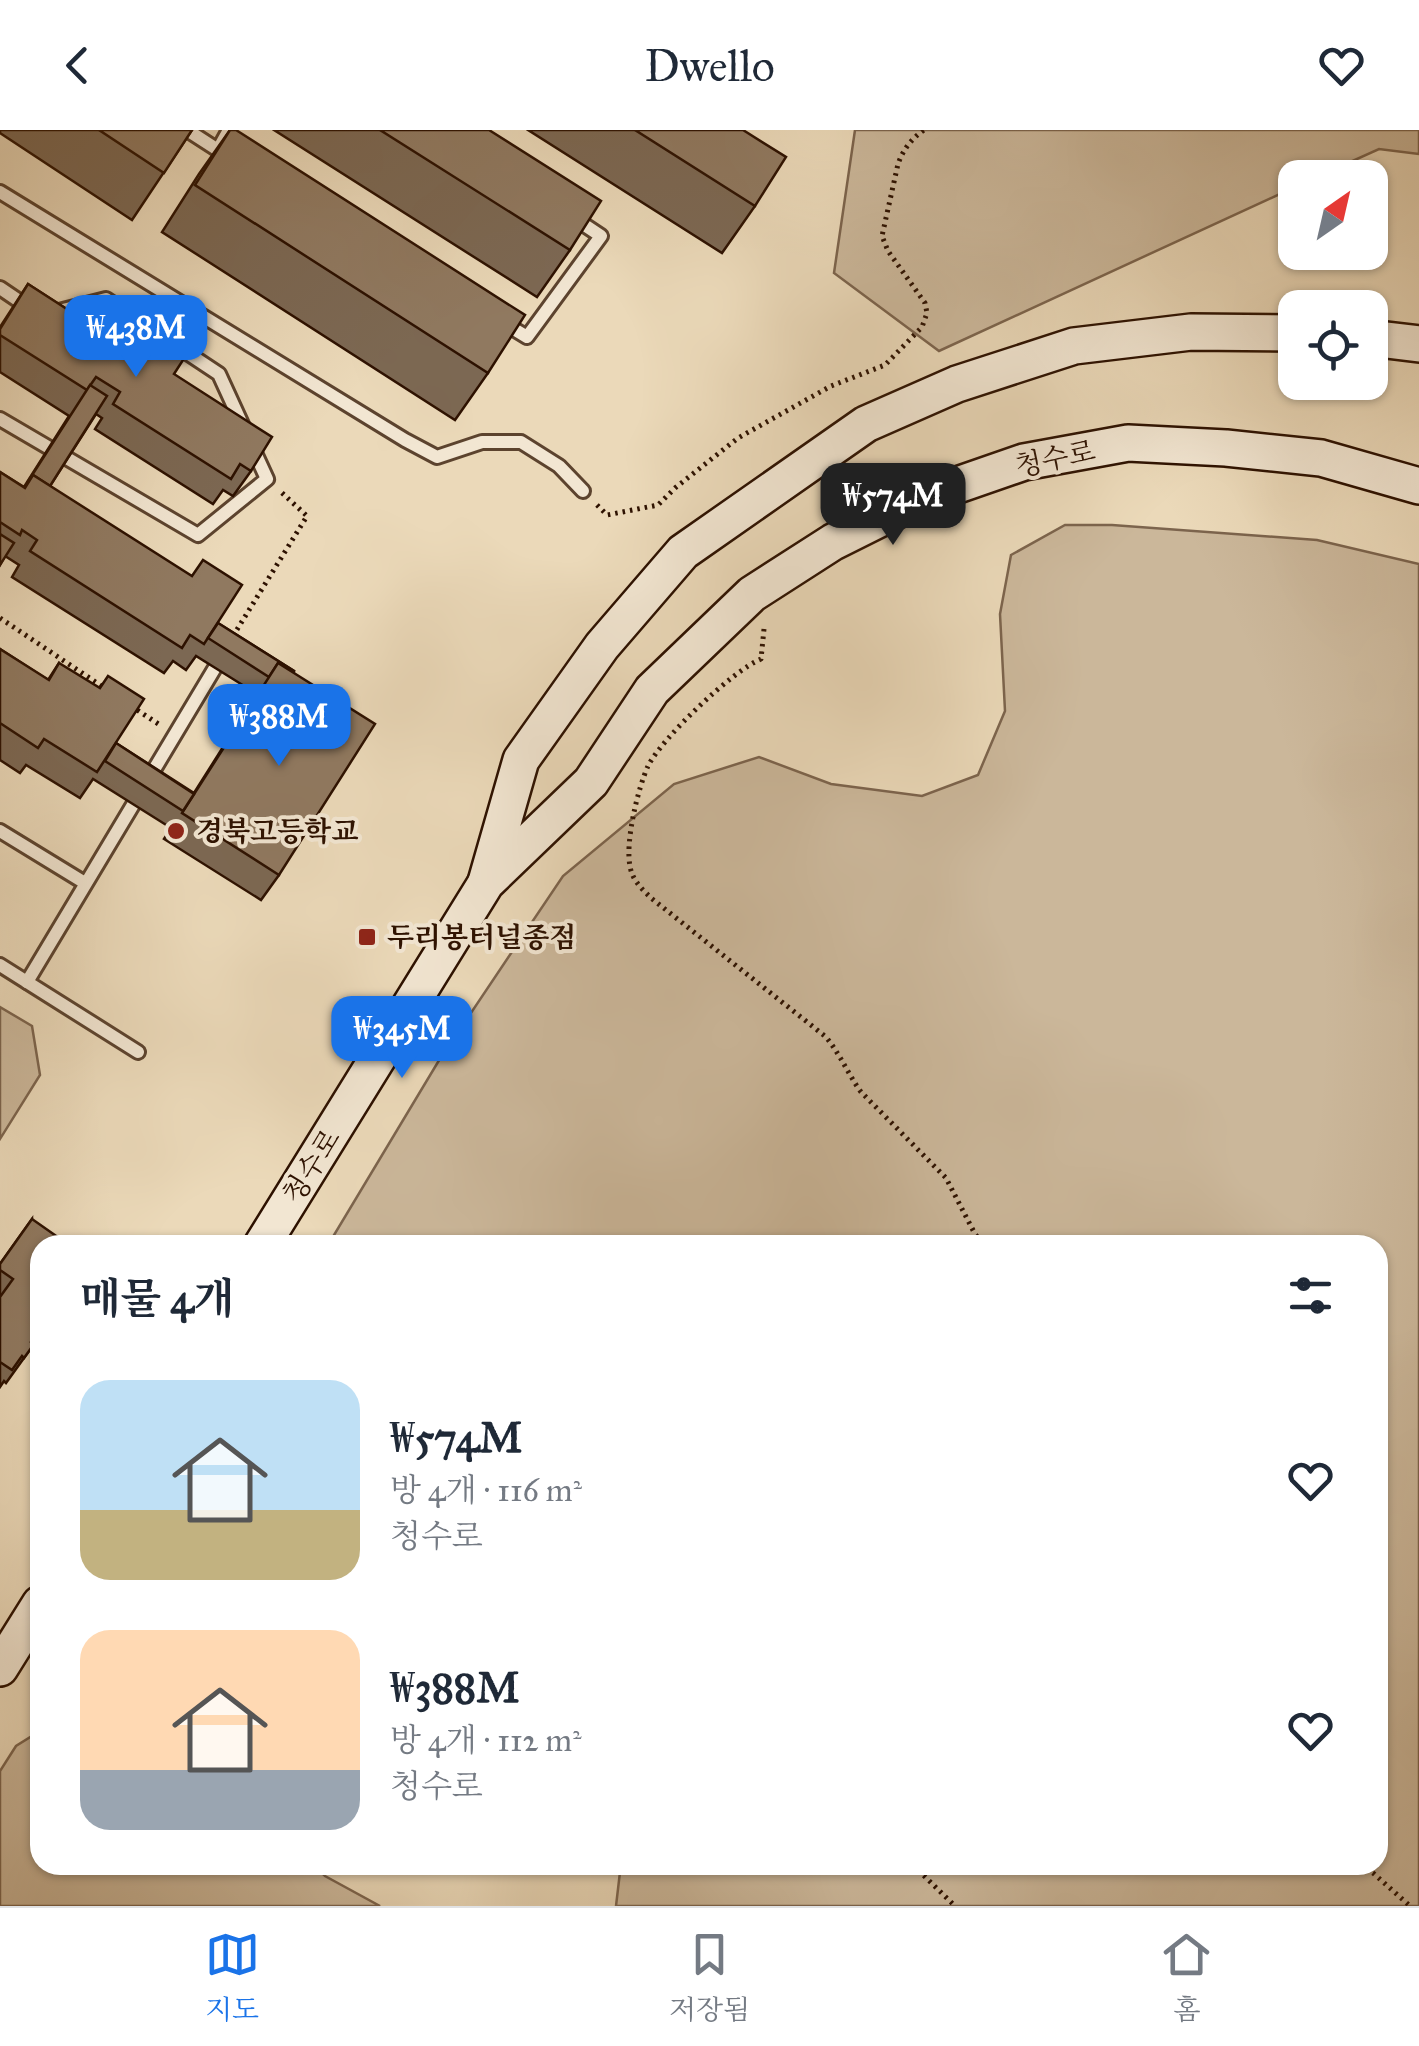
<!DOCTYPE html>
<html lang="ko">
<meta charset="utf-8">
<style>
body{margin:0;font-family:"IM FELL Great Primer","Noto Serif KR",serif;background:#f6f6f7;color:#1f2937;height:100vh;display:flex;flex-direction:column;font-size:38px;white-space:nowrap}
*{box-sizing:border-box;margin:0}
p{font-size:32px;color:#747a83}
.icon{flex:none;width:55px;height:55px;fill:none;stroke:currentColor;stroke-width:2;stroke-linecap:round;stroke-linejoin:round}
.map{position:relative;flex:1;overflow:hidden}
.details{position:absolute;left:30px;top:1105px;width:1358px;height:640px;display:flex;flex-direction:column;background:#fff;border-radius:30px;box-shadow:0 2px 8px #0004}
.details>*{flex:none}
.needle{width:65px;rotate:34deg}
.tools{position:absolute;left:1278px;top:30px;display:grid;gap:20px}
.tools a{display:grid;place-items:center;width:110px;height:110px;border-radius:20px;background:#fff;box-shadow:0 2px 8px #0004;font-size:50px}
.price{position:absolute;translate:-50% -85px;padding:0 22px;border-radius:20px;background:#1a73e8;color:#fff;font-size:32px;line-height:65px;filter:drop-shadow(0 2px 5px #0008)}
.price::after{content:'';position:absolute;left:50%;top:60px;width:30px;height:22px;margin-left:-15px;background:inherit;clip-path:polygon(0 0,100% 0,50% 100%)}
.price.on{background:#222;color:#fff}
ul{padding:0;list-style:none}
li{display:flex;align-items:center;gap:30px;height:250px;padding:0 50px}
li span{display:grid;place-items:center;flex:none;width:280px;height:200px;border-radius:30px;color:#555}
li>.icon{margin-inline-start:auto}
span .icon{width:120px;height:120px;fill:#fffc;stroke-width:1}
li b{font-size:42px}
h2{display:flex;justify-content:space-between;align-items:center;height:120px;padding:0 50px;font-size:42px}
header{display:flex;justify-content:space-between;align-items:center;height:130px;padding:0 50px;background:#fff;font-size:45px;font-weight:600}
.menu{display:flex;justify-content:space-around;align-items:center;height:140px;border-top:2px solid #e0e1e3;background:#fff;font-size:28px;color:#747a83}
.menu a{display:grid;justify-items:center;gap:5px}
.menu .on{color:#1a73e8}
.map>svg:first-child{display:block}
.green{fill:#cbb79a;stroke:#7c644d;stroke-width:2.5}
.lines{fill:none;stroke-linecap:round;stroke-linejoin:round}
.lane-casing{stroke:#5c432e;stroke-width:18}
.secondary-casing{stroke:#2d1100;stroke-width:40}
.path{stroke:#2d1100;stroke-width:5;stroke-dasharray:2.5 5;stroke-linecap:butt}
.lane{stroke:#f2e6d2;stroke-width:12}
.secondary{stroke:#f2e6d2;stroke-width:35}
.wall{fill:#7c6853;stroke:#2d1100;stroke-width:2.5}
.building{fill:#907960;stroke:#2d1100;stroke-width:2.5}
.poi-dot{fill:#8f2418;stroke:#f2e6d2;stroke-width:4}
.labels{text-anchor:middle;stroke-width:8;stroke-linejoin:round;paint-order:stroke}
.street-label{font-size:28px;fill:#2d1100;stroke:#f2e6d2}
.poi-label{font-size:28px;font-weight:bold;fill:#2d1100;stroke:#f2e6d2;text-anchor:start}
</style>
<header><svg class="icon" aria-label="back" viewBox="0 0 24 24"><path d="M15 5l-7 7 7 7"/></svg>Dwello<svg class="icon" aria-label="heart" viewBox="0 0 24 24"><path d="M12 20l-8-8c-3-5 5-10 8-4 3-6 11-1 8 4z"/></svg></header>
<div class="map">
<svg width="1419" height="1776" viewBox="0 0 1419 1776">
<rect width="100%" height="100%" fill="#ebd9b9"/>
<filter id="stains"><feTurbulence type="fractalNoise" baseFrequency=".002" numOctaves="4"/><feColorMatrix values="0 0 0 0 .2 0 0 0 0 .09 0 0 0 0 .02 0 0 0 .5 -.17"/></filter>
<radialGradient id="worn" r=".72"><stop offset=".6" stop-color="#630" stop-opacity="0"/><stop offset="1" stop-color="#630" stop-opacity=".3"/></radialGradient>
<g class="green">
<polygon points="855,0 1419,0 1419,24 1379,19 1317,47 1295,48 1295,57 939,221 834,143"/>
<polygon points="1065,395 1112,395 1317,410 1419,434 1419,1776 616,1776 620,1742 615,1735 1378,1735 1378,1115 328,1115 438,932 563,746 674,654 759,627 831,654 922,666 978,645 1005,581 1000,484 1011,425"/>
<polygon points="0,877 32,896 40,945 0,1009"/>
<polygon points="40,1601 40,1735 314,1735 325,1746 380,1776 0,1776 0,1641 16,1616"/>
</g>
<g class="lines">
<defs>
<g id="lane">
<polyline points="187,0 218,20 229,0"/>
<polyline points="0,62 405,310 437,327 482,312 521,312 559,336 583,361"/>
<polyline points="0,158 28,177"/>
<polyline points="502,192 527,207 601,106 571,86"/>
<polyline points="0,289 198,405 267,349 219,244 106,169 55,182"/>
<polyline points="0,701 85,753"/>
<polyline points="0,835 138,922"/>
<polyline points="27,852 222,526"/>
</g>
<g id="secondary">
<polyline points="1370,208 1419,214"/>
<polyline points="486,752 521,630 602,516 683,422 866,294 957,254 1074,216 1191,202 1295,203"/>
<polyline points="262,1115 486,753 591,652 652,560 752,464 833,412 923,367 1024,332 1128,313 1226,318 1321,328 1419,356"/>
<polyline points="0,1538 40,1474"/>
</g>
</defs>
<use href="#lane" class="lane-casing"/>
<use href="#secondary" class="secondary-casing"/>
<g class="path">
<path d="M597,375L607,385L658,375L675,358L738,308L831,256L885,235L922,197L927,183L925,173L888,121L882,106L898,34C903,20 911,9 924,0"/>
<polyline points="0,488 106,559"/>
<path d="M764,499L761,529C732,541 662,608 648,636C638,658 625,712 630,736C632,750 642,759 651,768L826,907C840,924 848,944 861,962L946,1048L975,1104L984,1115"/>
<polyline points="233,506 307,386 281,362"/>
<polyline points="131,576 160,595"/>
<polyline points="913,1735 955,1776"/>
<polyline points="1360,1735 1373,1743 1410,1776"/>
</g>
<use href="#lane" class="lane"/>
<use href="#secondary" class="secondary"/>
</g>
<g class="wall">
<polygon points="0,0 192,0 132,90 0,3"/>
<polygon points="230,0 488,243 455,290 162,102 199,44"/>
<polygon points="274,0 489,0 570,120 537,167"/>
<polygon points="528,0 743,0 755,76 722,123"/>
<polygon points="28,154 116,211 138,180 148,204 174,244 251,341 233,366 223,360 213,374 95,299 102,288 96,284 50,356 218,493 294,541 279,745 261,770 164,709 172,697 171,698 93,649 80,668 26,635 20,643 0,630 0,519 48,550 59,533 116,613 194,663 259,560 257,564 196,526 186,540 173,531 164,543 12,447 19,435 5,426 0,435 0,342 24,357 69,286 0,242 0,197"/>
<polygon points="32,1089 31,1212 34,1214 6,1253 4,1251 0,1257 0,1134"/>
</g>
<g class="building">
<polygon points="99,0 192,0 164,43"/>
<polygon points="230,0 236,0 525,185 488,243 195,55"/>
<polygon points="380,0 489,0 601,71 570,120"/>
<polygon points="635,0 743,0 786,27 755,76"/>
<polygon points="28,154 118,212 138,180 155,191 148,204 185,227 174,244 272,307 251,341 240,334 231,349 113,274 120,262 96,247 87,260 0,205 0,199"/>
<polygon points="90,255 107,266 50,356 33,345 27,353"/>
<polygon points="0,342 25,358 33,345 192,446 203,430 242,455 204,514 190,505 182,518 30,421 37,410 22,400 20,405 0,392"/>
<polygon points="0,404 14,413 0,435"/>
<polygon points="218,493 294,541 293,543 278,533 269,547 208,508"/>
<polygon points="0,519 49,550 59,533 100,558 108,546 144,569 97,642 44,609 38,618 0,593"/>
<polygon points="278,533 375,594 279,745 182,683"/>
<polygon points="116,613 194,664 183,681 105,631"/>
<polygon points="32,1089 69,1115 40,1115 40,1199 31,1212 34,1214 24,1228 22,1226 12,1240 0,1232 0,1167 13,1149 0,1140 0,1134"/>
</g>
<g class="poi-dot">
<circle cx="176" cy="701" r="10"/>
<rect x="357" y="797" width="20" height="20" rx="5"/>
</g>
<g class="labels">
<g class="street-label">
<text transform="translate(1055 328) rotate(-12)" y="10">청수로</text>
<text transform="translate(311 1036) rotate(-58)" y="10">청수로</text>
</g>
<g class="poi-label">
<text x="196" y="711">경북고등학교</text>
<text x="387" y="817">두리봉터널종점</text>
</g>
</g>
<rect width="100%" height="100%" filter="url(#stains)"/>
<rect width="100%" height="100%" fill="url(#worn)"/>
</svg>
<div class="tools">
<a><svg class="needle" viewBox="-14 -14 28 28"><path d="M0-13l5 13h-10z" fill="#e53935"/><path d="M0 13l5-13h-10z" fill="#747a83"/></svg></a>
<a><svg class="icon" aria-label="locate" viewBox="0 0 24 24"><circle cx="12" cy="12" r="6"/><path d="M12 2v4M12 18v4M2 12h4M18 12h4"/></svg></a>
</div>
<b class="price" style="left:136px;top:250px">₩438M</b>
<b class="price on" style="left:893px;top:418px">₩574M</b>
<b class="price" style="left:279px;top:639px">₩388M</b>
<b class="price" style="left:402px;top:951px">₩345M</b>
<section class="details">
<h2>매물 4개<svg class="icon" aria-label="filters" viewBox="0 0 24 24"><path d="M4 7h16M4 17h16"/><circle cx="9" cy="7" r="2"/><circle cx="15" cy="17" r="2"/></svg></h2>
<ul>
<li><span style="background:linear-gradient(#bfe0f5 65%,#c2b280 0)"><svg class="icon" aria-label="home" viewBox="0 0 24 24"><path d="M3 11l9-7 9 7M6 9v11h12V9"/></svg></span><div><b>₩574M</b><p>방 4개 · 116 m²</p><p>청수로</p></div><svg class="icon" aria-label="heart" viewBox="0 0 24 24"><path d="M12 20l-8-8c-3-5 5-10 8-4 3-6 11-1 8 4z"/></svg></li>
<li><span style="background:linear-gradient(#ffd9b3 70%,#9aa5b1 0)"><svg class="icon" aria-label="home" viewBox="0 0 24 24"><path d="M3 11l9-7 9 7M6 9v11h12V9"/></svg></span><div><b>₩388M</b><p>방 4개 · 112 m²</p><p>청수로</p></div><svg class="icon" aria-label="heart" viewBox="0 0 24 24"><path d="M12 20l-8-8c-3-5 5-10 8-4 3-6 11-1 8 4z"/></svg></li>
</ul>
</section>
</div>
<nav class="menu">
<a class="on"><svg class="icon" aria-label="map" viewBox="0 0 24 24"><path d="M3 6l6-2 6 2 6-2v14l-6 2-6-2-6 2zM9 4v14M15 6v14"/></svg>지도</a>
<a><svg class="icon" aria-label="saved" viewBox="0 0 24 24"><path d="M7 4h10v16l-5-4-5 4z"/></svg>저장됨</a>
<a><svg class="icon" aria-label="home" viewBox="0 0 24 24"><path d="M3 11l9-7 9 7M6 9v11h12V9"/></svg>홈</a>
</nav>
